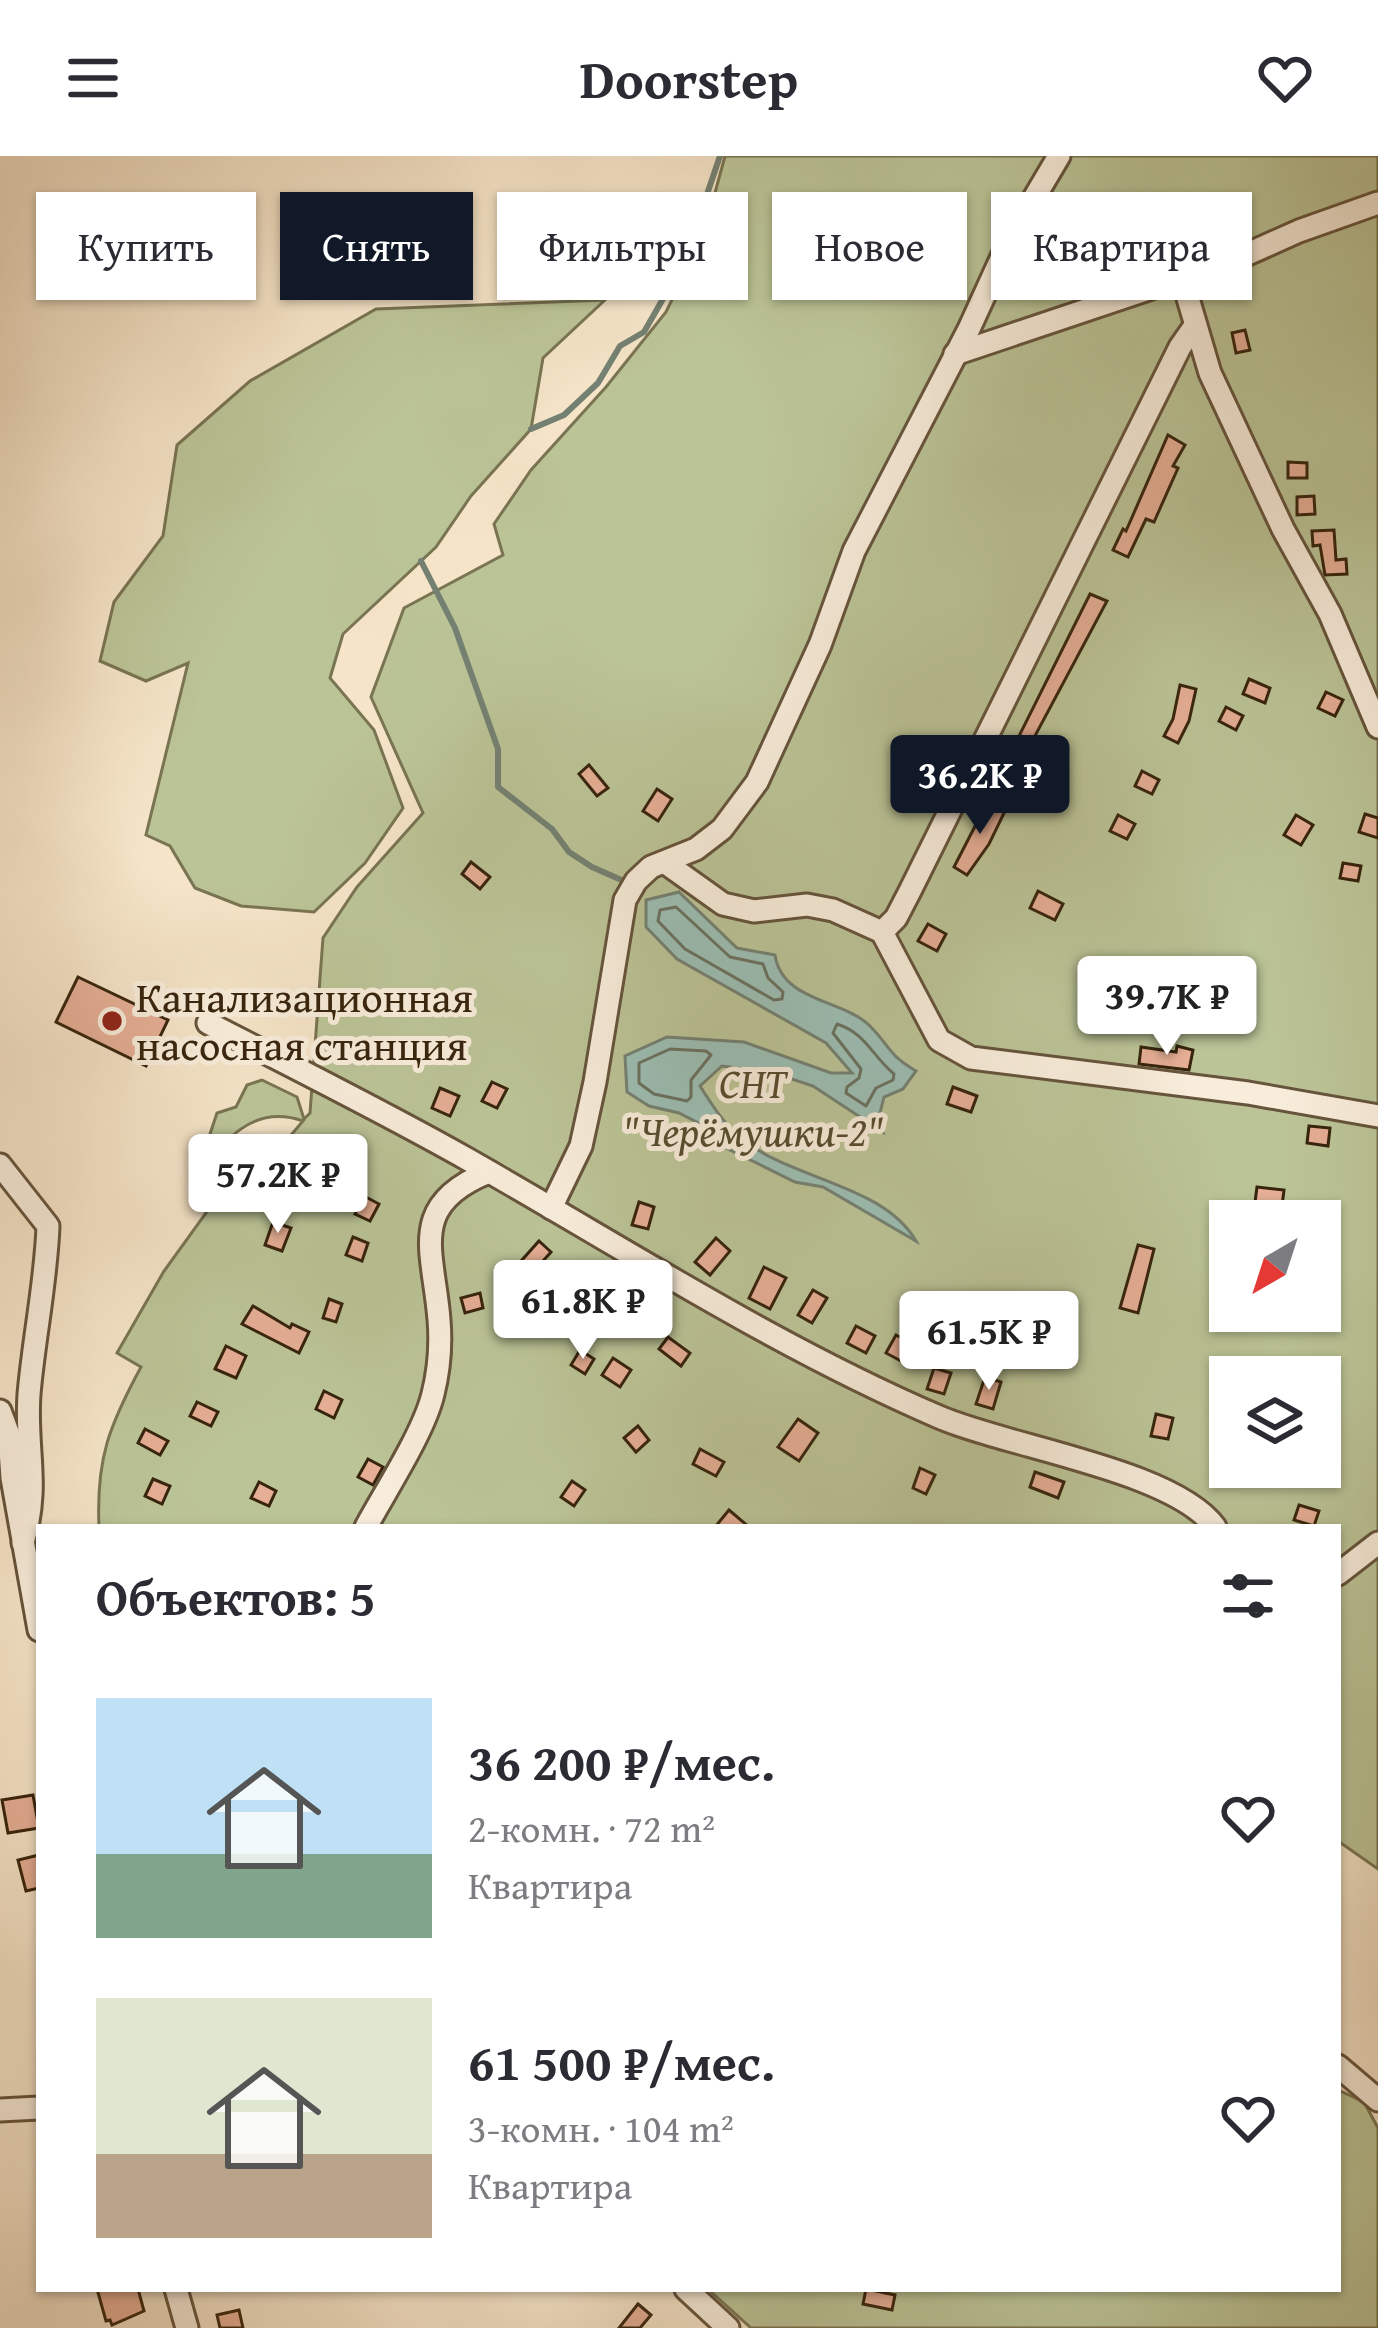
<!DOCTYPE html>
<html lang="ru">
<meta charset="utf-8">
<style>
body{margin:0;font-family:"Gentium Book Plus",serif;background:#f7f7f7;color:#2b2b33;height:100vh;display:flex;flex-direction:column;font-size:45px;white-space:nowrap}
*{box-sizing:border-box;margin:0}
p{font-size:39px;color:#7c7c81}
.icon{flex:none;width:66px;height:66px;fill:none;stroke:currentColor;stroke-width:2;stroke-linecap:round;stroke-linejoin:round}
.map{position:relative;flex:1;overflow:hidden}
.sheet{position:absolute;left:36px;top:1368px;width:1305px;height:768px;display:flex;flex-direction:column;background:#fff;border-radius:0px;box-shadow:0 3px 9px #0004}
.sheet>*{flex:none}
.banner{position:absolute;left:36px;top:36px;width:1308px;height:108px;display:flex;gap:24px}
.needle{width:78px;rotate:219deg}
.fabs{position:absolute;left:1209px;top:1044px;display:grid;gap:24px}
.fabs a{display:grid;place-items:center;width:132px;height:132px;border-radius:0px;background:#fff;box-shadow:0 3px 9px #0004;font-size:60px}
.price{position:absolute;translate:-50% -102px;padding:0 27px;border-radius:12px;background:#fff;color:#222;font-size:39px;line-height:78px;filter:drop-shadow(0 3px 6px #0008)}
.price::after{content:'';position:absolute;left:50%;top:72px;width:36px;height:27px;margin-left:-18px;background:inherit;clip-path:polygon(0 0,100% 0,50% 100%)}
.price.current{background:#111827;color:#fff}
ul{padding:0;list-style:none}
li{display:flex;align-items:center;gap:36px;height:300px;padding:0 60px}
li span{display:grid;place-items:center;flex:none;width:336px;height:240px;border-radius:0px;color:#555}
li>.icon{margin-inline-start:auto}
span .icon{width:144px;height:144px;fill:#fffc;stroke-width:1}
li b{font-size:51px}
h2{display:flex;justify-content:space-between;align-items:center;height:144px;padding:0 60px;font-size:51px}
.tag{padding:0 42px;border-radius:0px;background:#fff;box-shadow:0 3px 9px #0004;font-size:42px;line-height:108px}
.tag.current{background:#111827;color:#fff}
header{display:flex;justify-content:space-between;align-items:center;height:156px;padding:0 60px;background:#fff;font-size:54px;font-weight:700}
.map>svg:first-child{display:block}
.green{fill:#bbc497;stroke:#797452;stroke-width:3;fill-rule:evenodd}
.water{fill:#9cbfb5;stroke:#748172;stroke-width:3}
.lines{fill:none;stroke-linecap:round;stroke-linejoin:round}
.shore{stroke:#6a7261;stroke-width:3}
.stream{stroke:#748172;stroke-width:6}
.building{fill:#e5ae95;stroke:#37240d;stroke-width:3}
.minor-casing{stroke:#66543c;stroke-width:27}
.minor{stroke:#f8eddb;stroke-width:21}
.poi-dot{fill:#8f2418;stroke:#f8eddb;stroke-width:4.5}
.labels{text-anchor:middle;stroke-width:10;stroke-linejoin:round;paint-order:stroke}
.poi-label{font-size:42px;fill:#37240d;stroke:#f8eddb;text-anchor:start}
.park-label{font-size:42px;font-style:italic;fill:#584c30;stroke:#f8eddb}
</style>
<header><svg class="icon" aria-label="menu" viewBox="0 0 24 24"><path d="M4 6h16M4 12h16M4 18h16"/></svg>Doorstep<svg class="icon" aria-label="heart" viewBox="0 0 24 24"><path d="M12 20l-8-8c-3-5 5-10 8-4 3-6 11-1 8 4z"/></svg></header>
<div class="map">
<svg width="1378" height="2172" viewBox="0 0 1378 2172">
<rect width="100%" height="100%" fill="#f5e4c8"/>
<filter id="stains"><feTurbulence type="fractalNoise" baseFrequency=".00167" numOctaves="4"/><feColorMatrix values="0 0 0 0 .2 0 0 0 0 .09 0 0 0 0 .02 0 0 0 .5 -.17"/></filter>
<radialGradient id="worn" r=".72"><stop offset=".6" stop-color="#630" stop-opacity="0"/><stop offset="1" stop-color="#630" stop-opacity=".3"/></radialGradient>
<g class="green">
<path d="M725,0H1378V1713L1338,1685V1371H99C96,1303 109,1270 141,1211L117,1197L164,1115L216,1043L242,1037L303,965C263,951 235,972 212,1002L208,984L217,957L236,951L247,929L262,924L297,941L304,963L310,957L323,782L357,731L423,657L371,541L404,452L503,399L494,368L531,314L606,231L666,156L703,81ZM1230,1065H1320V1155H1230ZM1230,1221H1320V1311H1230Z"/>
<polygon points="605,144 543,202 531,273 471,340 436,391 343,478 330,522 374,574 403,652 365,707 314,756 241,750 195,732 170,690 146,679 188,507 146,525 100,505 114,446 163,380 177,289 250,225 376,153"/>
<polygon points="1338,1934 1364,1946 1378,1972 1378,2172 751,2172 708,2133 1338,2133"/>
</g>
<path class="water" d="M679,736L737,792L775,799C782,846 843,843 870,870C891,891 886,897 916,915L903,933L884,941L879,961L883,976L813,930L774,917L722,910L700,930C712,949 724,968 741,982C791,1024 883,1028 916,1085L823,1031L795,1026L716,987L706,971L679,957L649,950L627,936L625,900L667,881L744,886L831,917H852L826,887L677,803L646,771V744Z"/>
<g class="lines">
<g class="shore">
<polygon points="676,751 730,801 763,808 768,822 783,836 782,843 774,844 685,793 658,765 660,754"/>
<path d="M837,868C867,878 871,899 894,918L893,924L876,932L866,950L846,937L847,931L859,922L861,913L833,877Z"/>
<polygon points="670,893 706,895 711,899 691,924 691,941 687,945 654,938 639,927 639,907"/>
</g>
<g class="stream">
<polyline points="531,273 564,259 598,227 620,190 644,176 684,106 720,0"/>
<polyline points="421,405 455,472 498,593 498,631 552,673 569,696 592,711 626,726"/>
</g>
</g>
<g class="building">
<polygon points="1245,174 1250,194 1236,197 1232,177"/>
<polygon points="1168,279 1185,289 1173,310 1178,312 1154,366 1146,363 1128,401 1113,394 1123,373 1126,375"/>
<polygon points="1288,306 1307,307 1307,322 1288,322"/>
<polygon points="1314,340 1315,358 1297,359 1297,341"/>
<polygon points="1334,374 1336,404 1346,403 1347,418 1325,419 1320,389 1313,390 1312,375"/>
<polygon points="1090,438 1107,445 1028,593 1016,586"/>
<polygon points="1249,523 1270,532 1265,547 1243,538"/>
<polygon points="1180,529 1196,533 1189,565 1178,587 1164,580 1173,563"/>
<polygon points="1326,536 1343,544 1335,560 1318,552"/>
<polygon points="1226,551 1243,560 1236,574 1219,565"/>
<polygon points="589,609 608,632 597,640 579,618"/>
<polygon points="1142,615 1159,624 1152,638 1135,630"/>
<polygon points="657,633 672,643 658,665 643,655"/>
<polygon points="988,645 1006,653 989,688 967,719 954,711"/>
<polygon points="1365,658 1378,662 1378,682 1359,676"/>
<polygon points="1118,659 1135,668 1127,683 1110,675"/>
<polygon points="1296,659 1313,669 1301,689 1284,679"/>
<polygon points="471,706 490,721 480,733 462,718"/>
<polygon points="1343,707 1361,710 1358,725 1340,722"/>
<polygon points="1038,735 1063,748 1055,764 1030,752"/>
<polygon points="928,768 946,778 937,795 918,785"/>
<polygon points="78,821 168,864 146,910 56,866"/>
<polygon points="1177,890 1193,894 1189,914 1139,908 1141,891 1176,896"/>
<polygon points="492,926 507,933 497,952 482,945"/>
<polygon points="953,931 977,940 971,956 947,948"/>
<polygon points="440,932 459,940 450,960 432,952"/>
<polygon points="1309,970 1330,972 1328,990 1307,987"/>
<polygon points="1257,1031 1284,1034 1282,1050 1255,1046"/>
<polygon points="364,1040 379,1048 370,1065 355,1058"/>
<polygon points="639,1046 654,1051 648,1073 632,1069"/>
<polygon points="273,1066 291,1072 282,1095 265,1089"/>
<polygon points="353,1081 368,1087 362,1105 346,1099"/>
<polygon points="716,1082 730,1095 710,1119 695,1106"/>
<polygon points="539,1085 551,1096 534,1115 522,1104"/>
<polygon points="1138,1089 1154,1093 1138,1157 1120,1152"/>
<polygon points="764,1111 786,1122 770,1153 749,1142"/>
<polygon points="589,1125 604,1133 602,1137 642,1160 631,1177 577,1148"/>
<polygon points="813,1134 827,1142 812,1167 798,1159"/>
<polygon points="480,1137 483,1152 465,1157 461,1142"/>
<polygon points="542,1141 553,1156 540,1166 529,1150"/>
<polygon points="329,1143 342,1148 336,1166 323,1162"/>
<polygon points="253,1150 290,1172 292,1168 309,1176 299,1197 242,1168"/>
<polygon points="856,1170 875,1180 866,1197 847,1187"/>
<polygon points="896,1179 913,1188 903,1206 886,1197"/>
<polygon points="668,1181 690,1197 681,1210 659,1193"/>
<polygon points="226,1190 246,1200 236,1222 215,1213"/>
<polygon points="580,1194 594,1203 585,1218 571,1209"/>
<polygon points="613,1202 631,1214 620,1231 602,1219"/>
<polygon points="934,1212 951,1217 944,1238 927,1233"/>
<polygon points="985,1221 1001,1226 993,1253 976,1248"/>
<polygon points="324,1235 342,1244 334,1262 316,1253"/>
<polygon points="197,1246 218,1256 211,1270 190,1260"/>
<polygon points="1156,1258 1173,1262 1168,1283 1151,1280"/>
<polygon points="798,1263 818,1277 799,1305 778,1291"/>
<polygon points="638,1270 649,1284 636,1296 624,1282"/>
<polygon points="145,1273 168,1285 160,1299 138,1287"/>
<polygon points="1214,1273 1230,1274 1230,1291 1213,1290"/>
<polygon points="700,1293 724,1306 716,1320 693,1308"/>
<polygon points="368,1303 383,1311 373,1329 358,1321"/>
<polygon points="920,1312 935,1319 926,1338 913,1332"/>
<polygon points="1035,1316 1064,1326 1058,1342 1030,1331"/>
<polygon points="153,1323 170,1330 162,1348 145,1340"/>
<polygon points="572,1325 585,1334 574,1350 561,1341"/>
<polygon points="259,1326 276,1335 269,1350 251,1342"/>
<polygon points="1299,1349 1319,1355 1314,1370 1294,1364"/>
<polygon points="729,1354 749,1371 715,1371"/>
<polygon points="33,1639 39,1672 8,1677 2,1644"/>
<polygon points="39,1699 39,1732 26,1735 18,1704"/>
<polygon points="97,2133 138,2133 144,2155 112,2169 110,2164 106,2165"/>
<polygon points="866,2133 895,2139 892,2154 863,2148"/>
<polygon points="638,2148 651,2159 640,2172 619,2172"/>
<polygon points="239,2154 243,2172 220,2172 217,2159"/>
</g>
<g class="lines">
<defs>
<g id="minor">
<polyline points="1182,122 1210,217 1283,373 1330,458 1378,571"/>
<polyline points="955,198 1232,105 1299,75 1378,47"/>
<polyline points="667,708 723,748 754,755 807,749 833,754 882,776 896,762 910,735 1180,191 1194,171"/>
<polyline points="882,776 939,884 971,902 1248,937 1378,960"/>
<path d="M208,867C295,912 382,955 467,1003C622,1091 774,1190 939,1261C1008,1291 1173,1314 1215,1371"/>
<path d="M0,1009L48,1070C46,1126 34,1181 29,1238C25,1294 40,1327 23,1387"/>
<polyline points="551,1052 581,990 595,926 625,744 636,725 651,711 696,693 722,673 757,626 820,489 854,395 969,173 1011,81 1059,0"/>
<polyline points="0,1255 9,1279 12,1322 39,1474"/>
<path d="M366,1371C386,1334 424,1276 433,1238C439,1214 441,1188 439,1164C434,1096 406,1049 489,1016"/>
<polyline points="1338,1418 1378,1387"/>
<polyline points="1338,1910 1378,1944"/>
<polyline points="0,1954 39,1952"/>
<polyline points="176,2133 187,2172"/>
<polyline points="686,2133 728,2172"/>
</g>
</defs>
<use href="#minor" class="minor-casing"/>
<use href="#minor" class="minor"/>
</g>
<circle class="poi-dot" cx="112" cy="865" r="12"/>
<g class="labels">
<g class="poi-label">
<text x="136" y="856">Канализационная<tspan x="136" dy="48">насосная станция</tspan></text>
</g>
<g class="park-label">
<text x="753" y="942">СНТ<tspan x="753" dy="48">"Черёмушки-2"</tspan></text>
</g>
</g>
<rect width="100%" height="100%" filter="url(#stains)"/>
<rect width="100%" height="100%" fill="url(#worn)"/>
</svg>
<div class="fabs">
<a><svg class="needle" viewBox="-14 -14 28 28"><path d="M0-13l5 13h-10z" fill="#e53935"/><path d="M0 13l5-13h-10z" fill="#7c7c81"/></svg></a>
<a><svg class="icon" aria-label="layers" viewBox="0 0 24 24"><path d="M12 4l9 5-9 5-9-5zM3 14l9 5 9-5"/></svg></a>
</div>
<b class="price current" style="left:980px;top:681px">36.2K ₽</b>
<b class="price" style="left:1167px;top:902px">39.7K ₽</b>
<b class="price" style="left:278px;top:1080px">57.2K ₽</b>
<b class="price" style="left:583px;top:1206px">61.8K ₽</b>
<b class="price" style="left:989px;top:1237px">61.5K ₽</b>
<div class="banner">
<a class="tag">Купить</a>
<a class="tag current">Снять</a>
<a class="tag">Фильтры</a>
<a class="tag">Новое</a>
<a class="tag">Квартира</a>
</div>
<section class="sheet">
<h2>Объектов: 5<svg class="icon" aria-label="filters" viewBox="0 0 24 24"><path d="M4 7h16M4 17h16"/><circle cx="9" cy="7" r="2"/><circle cx="15" cy="17" r="2"/></svg></h2>
<ul>
<li><span style="background:linear-gradient(#bfe0f5 65%,#7fa58c 0)"><svg class="icon" aria-label="home" viewBox="0 0 24 24"><path d="M3 11l9-7 9 7M6 9v11h12V9"/></svg></span><div><b>36 200 ₽/мес.</b><p>2-комн. · 72 m²</p><p>Квартира</p></div><svg class="icon" aria-label="heart" viewBox="0 0 24 24"><path d="M12 20l-8-8c-3-5 5-10 8-4 3-6 11-1 8 4z"/></svg></li>
<li><span style="background:linear-gradient(#dfe7d0 65%,#b9a48a 0)"><svg class="icon" aria-label="home" viewBox="0 0 24 24"><path d="M3 11l9-7 9 7M6 9v11h12V9"/></svg></span><div><b>61 500 ₽/мес.</b><p>3-комн. · 104 m²</p><p>Квартира</p></div><svg class="icon" aria-label="heart" viewBox="0 0 24 24"><path d="M12 20l-8-8c-3-5 5-10 8-4 3-6 11-1 8 4z"/></svg></li>
</ul>
</section>
</div>
